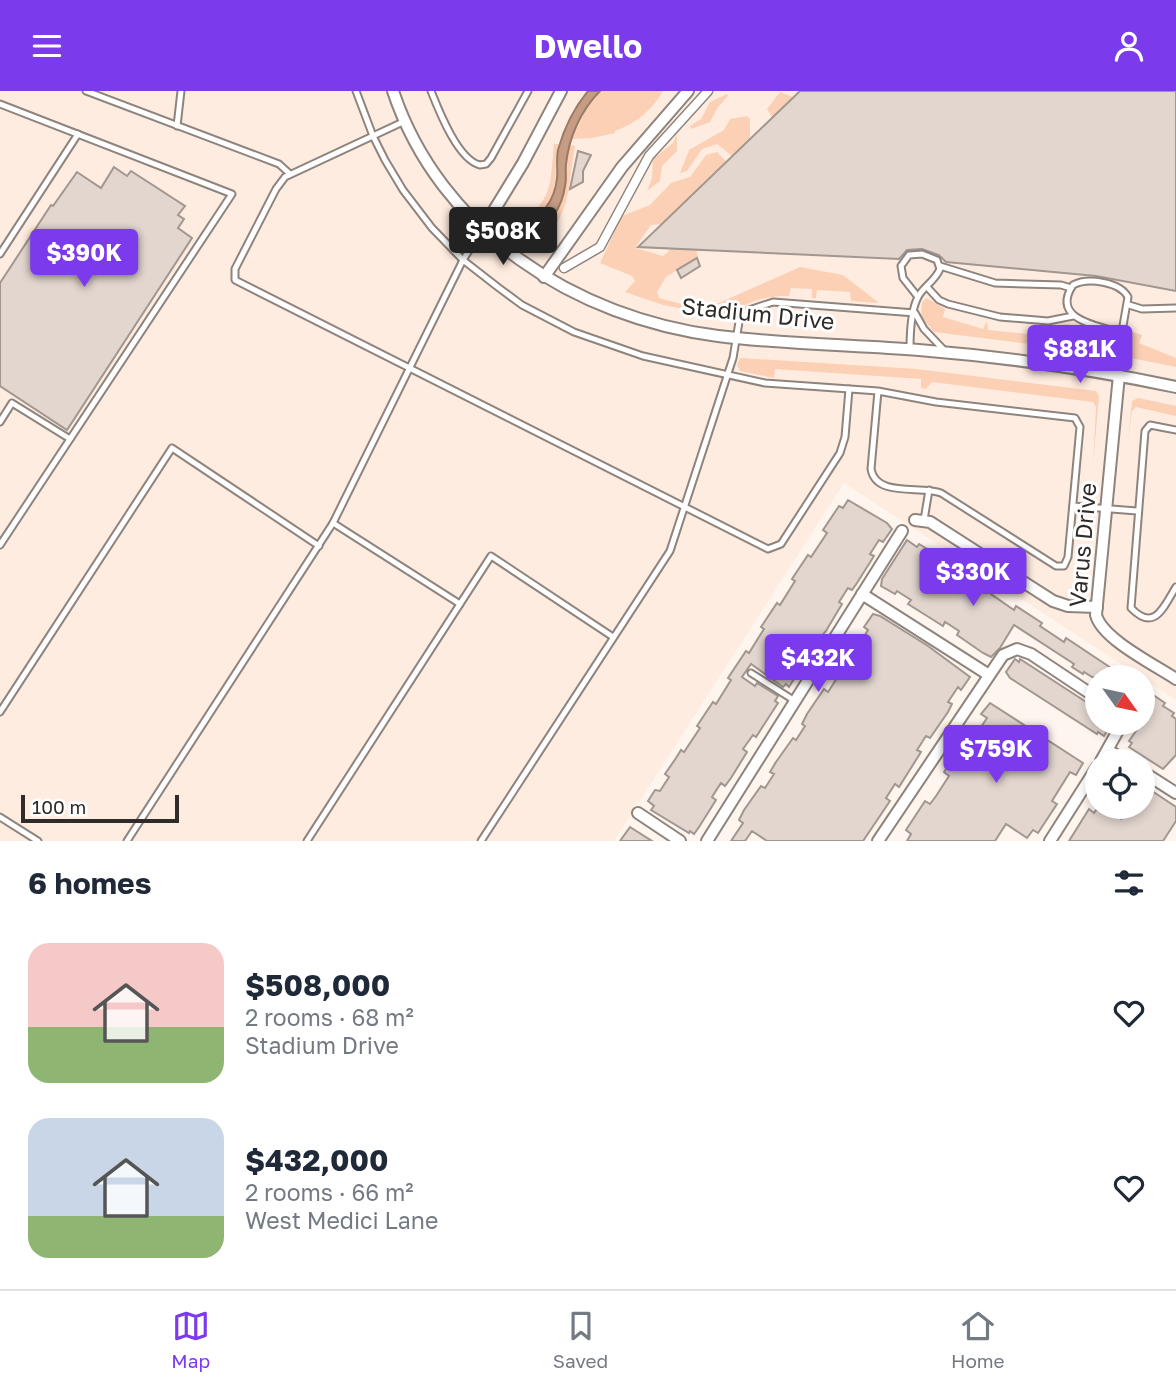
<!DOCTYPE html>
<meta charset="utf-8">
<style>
body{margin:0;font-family:"Golos Text",sans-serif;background:#f6f6f7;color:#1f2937;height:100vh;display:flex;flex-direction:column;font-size:26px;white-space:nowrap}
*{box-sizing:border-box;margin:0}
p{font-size:23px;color:#747a83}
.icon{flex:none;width:38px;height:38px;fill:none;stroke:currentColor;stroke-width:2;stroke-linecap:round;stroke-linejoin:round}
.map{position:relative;height:750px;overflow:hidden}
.details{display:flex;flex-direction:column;background:#fff;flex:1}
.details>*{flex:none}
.needle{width:46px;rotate:123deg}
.controls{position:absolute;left:1085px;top:574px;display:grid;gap:14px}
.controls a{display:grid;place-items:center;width:70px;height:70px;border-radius:50%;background:#fff;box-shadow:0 4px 10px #0003;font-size:35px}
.scale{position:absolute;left:21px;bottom:18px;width:158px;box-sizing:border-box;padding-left:7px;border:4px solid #2f2b28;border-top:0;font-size:19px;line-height:24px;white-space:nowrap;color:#2f2b28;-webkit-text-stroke:5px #fff;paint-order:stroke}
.price{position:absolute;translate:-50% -60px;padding:0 16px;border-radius:7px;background:#7c3aed;color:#fff;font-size:23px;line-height:46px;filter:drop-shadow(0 2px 4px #0008)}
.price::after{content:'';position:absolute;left:50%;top:42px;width:21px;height:16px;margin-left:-10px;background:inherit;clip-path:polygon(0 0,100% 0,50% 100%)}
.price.current{background:#222;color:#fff}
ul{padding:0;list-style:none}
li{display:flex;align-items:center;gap:21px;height:175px;padding:0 28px}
li span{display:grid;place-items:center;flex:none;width:196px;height:140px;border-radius:21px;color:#555}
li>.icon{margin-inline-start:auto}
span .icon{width:84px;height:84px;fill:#fffc;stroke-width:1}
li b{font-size:30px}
h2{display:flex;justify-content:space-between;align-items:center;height:84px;padding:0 28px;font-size:30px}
header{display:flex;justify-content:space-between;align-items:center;height:91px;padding:0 28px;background:#7c3aed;color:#fff;font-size:32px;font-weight:700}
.tab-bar{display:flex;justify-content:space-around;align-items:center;height:98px;border-top:2px solid #e0e1e3;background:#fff;font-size:19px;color:#747a83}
.tab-bar a{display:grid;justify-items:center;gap:4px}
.tab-bar .current{color:#7c3aed}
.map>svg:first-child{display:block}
.built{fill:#ffece0}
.green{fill:#fcd0b5}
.water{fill:#c69c82;stroke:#997a67;stroke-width:2}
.building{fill:#e2d6cf;stroke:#a19690;stroke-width:2}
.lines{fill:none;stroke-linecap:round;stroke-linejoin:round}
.service-casing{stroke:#8e847d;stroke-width:9}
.pedestrian-casing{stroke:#8e847d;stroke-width:11}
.minor-casing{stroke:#8e847d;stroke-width:14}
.service{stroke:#fff;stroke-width:5}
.pedestrian{stroke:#fff;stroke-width:8}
.minor{stroke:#fff;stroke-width:10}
.labels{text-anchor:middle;stroke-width:6;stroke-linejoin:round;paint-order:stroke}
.street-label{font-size:23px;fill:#2f2b28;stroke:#fff}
</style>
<header><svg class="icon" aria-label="menu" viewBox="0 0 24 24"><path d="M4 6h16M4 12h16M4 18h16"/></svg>Dwello<svg class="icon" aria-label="person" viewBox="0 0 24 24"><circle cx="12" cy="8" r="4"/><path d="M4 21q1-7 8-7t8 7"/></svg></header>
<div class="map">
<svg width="1176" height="750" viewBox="0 0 1176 750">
<rect width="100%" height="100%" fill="#fef5ef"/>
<polygon class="built" points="0,0 1176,0 1176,609 844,392 614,750 0,750"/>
<g class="green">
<path d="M600,0H663C651,20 637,32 615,40V42L592,47L572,48L586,18Z"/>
<polygon points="780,1 793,6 772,26 767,18"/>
<polygon points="727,3 728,5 718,16 710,31 691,38 690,35 701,28 710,11"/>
<polygon points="747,25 750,28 750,47 732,65 717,53 702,58 687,80 680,82 689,59 724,39 730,28"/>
<polygon points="677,43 677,60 662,75 660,90 647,100 652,87 653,68 673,52"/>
<path d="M554,53H560C550,87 566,115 524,135L531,148L544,138L566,75L570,54L575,55C567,97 573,126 535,154L519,137L523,134L522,128C555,110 550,85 554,53Z"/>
<path d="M717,61L726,70L662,133L651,134L635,157L663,165L671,158L696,159L698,166L666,186L657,201L659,207L689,215L719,212L800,176L843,184L879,212L851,210L850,201L817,199L816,207H812V198L791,197L789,205C770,204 741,210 731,227L663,214L625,201L635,190L632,185L600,172L622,125L650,114L671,92L690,86L706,64Z"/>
<polygon points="927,207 945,218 943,226 983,238 987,230 988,239 1047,245 1049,236 1067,233 1103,244 1109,249 1112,263 934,241 921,226 922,211"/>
<polygon points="1132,241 1142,244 1139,252 1176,267 1176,276 1131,267"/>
<polygon points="740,267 917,278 1096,300 1099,305 1093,374 1096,316 1093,311 932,291 926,298 921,297 921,288 775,278 774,287 740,280 737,274"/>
<polygon points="1138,307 1176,315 1176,325 1136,316 1132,320 1128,349 1132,310"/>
</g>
<path class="water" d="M588,0H600C581,19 569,46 566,73C565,80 567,88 565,95C562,118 548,135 530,148L523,135C542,126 555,109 557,87C558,78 556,69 558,59C564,37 574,17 588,0Z"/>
<g class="building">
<polygon points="800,0 1176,0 1176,200 1096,185 946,171 939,164 922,158 907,159 899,168 638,156"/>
<polygon points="578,60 591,64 583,80 583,91 570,98"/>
<polygon points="114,76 127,85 131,80 185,115 178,124 184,128 178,137 192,147 67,339 0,295 0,192 51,114 53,115 77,81 101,97"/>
<polygon points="697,167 700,175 681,187 677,179"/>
<polygon points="848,409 887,432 892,438 883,451 879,449 870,463 874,465 857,492 852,499 848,497 839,511 842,513 826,540 820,547 817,545 808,559 811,561 789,596 786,593 783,596 751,573 742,586 755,595 757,592 778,605 775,610 778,612 756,646 753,644 743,658 747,661 731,687 725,695 721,692 712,706 716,709 699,736 694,743 690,740 689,742 651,719 654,715 648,710 655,699 660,700 669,686 665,683 676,667 681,659 684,661 700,637 697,635 713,611 716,613 731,589 728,587 746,560 749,562 757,549 764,538 761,536 777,512 780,514 795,490 792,488 808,464 811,466 827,442 823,439 839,415 843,417"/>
<polygon points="907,449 917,456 919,453 934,462 944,469 942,472 966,487 968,484 992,500 991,503 1014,519 1016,515 1042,532 1040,535 1064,551 1066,547 1117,581 1113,586 1092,586 1084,581 1083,583 1072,576 1074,573 1014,534 1000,557 991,566 983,562 957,544 959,540 945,531 943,535 935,530 908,513 911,509 897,500 895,503 881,495 882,488"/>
<polygon points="873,523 880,525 928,555 970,586 961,599 958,596 948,611 952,613 948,621 930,647 926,645 917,659 921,661 916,669 899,696 895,693 886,707 890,710 863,750 767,750 752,740 745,750 731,750 743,732 739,729 744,719 761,695 765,697 774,683 770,681 776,671 793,647 796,649 805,635 802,633 807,623 824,598 828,601 837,587 833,584 838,575 855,550 859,553 868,539 864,536"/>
<polygon points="1015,568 1019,571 1020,568 1097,618 1097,632 1112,632 1104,645 1098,641 1097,643 1010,587 1006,581"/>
<polygon points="1143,597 1165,612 1163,615 1174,622 1172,625 1176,628 1176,664 1163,678 1129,656 1132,652 1129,650 1152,617 1143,610"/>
<polygon points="990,612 1083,672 1076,684 1070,681 1052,710 1057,713 1038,742 1033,739 1027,747 1006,733 995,750 907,750 911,743 906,739 925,710 930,713 936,705 949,685 944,681 962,652 968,655 987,627 981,623"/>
<polygon points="1143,694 1176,716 1176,730 1163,750 1069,750 1089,718 1094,722 1098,716 1102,716 1121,728 1129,716 1143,716"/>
<polygon points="630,736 652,750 620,750"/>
</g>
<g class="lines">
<defs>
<g id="service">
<polyline points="86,0 279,73 290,83"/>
<path d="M356,0L373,45L385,69L403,99L432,137L463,169L499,197L522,214L574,241L643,265L765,292L878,300L936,311L1075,327L1080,336L1068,466L1064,475H1056L941,402C921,394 876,407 871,378L878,300"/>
<path d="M431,0C439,20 458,69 480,74L486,73L491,67L528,0"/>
<polyline points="0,13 232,103 0,454"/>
<polyline points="405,30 285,86 276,98 235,178 235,189 768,458 781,453 840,362 845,346 849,298"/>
<polyline points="177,35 181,0"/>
<polyline points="0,163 78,43"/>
<polyline points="940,175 995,192 1061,194 1071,197"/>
<polyline points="927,196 939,209 948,213 1000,226 1048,230 1073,225"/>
<polyline points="1129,214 1142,218 1176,217"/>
<path d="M910,258C910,243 911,219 918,206C923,196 935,190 940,178L937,169L922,163L909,164L901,175L903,187L918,206"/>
<path d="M1119,284L1120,252L1128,206C1120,191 1088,186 1073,194C1050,229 1099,235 1122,242"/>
<polyline points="0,331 12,312 70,348"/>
<path d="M1176,339L1150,334L1145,340L1131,517C1155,542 1164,515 1176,496"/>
<polyline points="1073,415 1137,420"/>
<polyline points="924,429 929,399"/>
<polyline points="333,432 460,513"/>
<polyline points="751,582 795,610"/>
<polyline points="0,621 172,357 319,455"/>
<polyline points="0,726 38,750"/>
<polyline points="127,750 333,432 463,169 482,139"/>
<polyline points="307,750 491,465 613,546"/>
<polyline points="481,750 670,460 733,267 740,225 749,219 773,211 915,222 924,238 944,259"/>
</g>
<polyline id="pedestrian" points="564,177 600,156 649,65 708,0"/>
<g id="minor">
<path d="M393,0C440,141 576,227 718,245C784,253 852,254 919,259C1005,266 1091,278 1176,296"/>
<polyline points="482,139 523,72 561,0"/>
<polyline points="544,186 622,76 688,0"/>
<path d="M1119,284L1096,524C1102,548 1155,574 1176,588"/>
<polyline points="915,429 930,431 1053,510 1068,515 1097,516"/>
<polyline points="862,503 989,584"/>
<polyline points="1108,659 1125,670"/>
<polyline points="1101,670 1120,636 1120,632"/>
<polyline points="1143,681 1176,702"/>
<polyline points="638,722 680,750"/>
<polyline points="707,750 902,440"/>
<polyline points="878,750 1003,564 1017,558 1031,563 1097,607"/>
<polyline points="1050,750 1097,676"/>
</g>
</defs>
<use href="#service" class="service-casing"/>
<use href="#pedestrian" class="pedestrian-casing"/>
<use href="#minor" class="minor-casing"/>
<use href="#service" class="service"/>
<use href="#pedestrian" class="pedestrian"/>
<use href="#minor" class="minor"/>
</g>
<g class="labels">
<g class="street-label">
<text transform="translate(758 223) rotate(6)" y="8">Stadium Drive</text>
<text transform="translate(1083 454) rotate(-85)" y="8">Varus Drive</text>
</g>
</g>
</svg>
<div class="controls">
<a><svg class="needle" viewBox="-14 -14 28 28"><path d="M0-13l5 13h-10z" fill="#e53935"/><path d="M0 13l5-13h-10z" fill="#747a83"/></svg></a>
<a><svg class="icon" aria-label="locate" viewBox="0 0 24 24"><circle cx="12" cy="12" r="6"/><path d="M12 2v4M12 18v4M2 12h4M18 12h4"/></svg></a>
</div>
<div class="scale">100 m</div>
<b class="price current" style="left:503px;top:176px">$508K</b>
<b class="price" style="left:84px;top:198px">$390K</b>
<b class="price" style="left:1080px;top:294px">$881K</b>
<b class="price" style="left:973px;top:517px">$330K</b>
<b class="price" style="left:818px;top:603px">$432K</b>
<b class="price" style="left:996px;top:694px">$759K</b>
</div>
<section class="details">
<h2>6 homes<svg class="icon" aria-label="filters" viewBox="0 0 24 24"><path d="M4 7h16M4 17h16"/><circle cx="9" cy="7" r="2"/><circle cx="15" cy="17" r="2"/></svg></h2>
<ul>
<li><span style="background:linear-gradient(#f6c9c9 60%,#8fb573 0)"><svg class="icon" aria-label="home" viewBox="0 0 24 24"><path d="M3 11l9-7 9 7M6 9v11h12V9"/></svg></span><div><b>$508,000</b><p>2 rooms · 68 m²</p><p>Stadium Drive</p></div><svg class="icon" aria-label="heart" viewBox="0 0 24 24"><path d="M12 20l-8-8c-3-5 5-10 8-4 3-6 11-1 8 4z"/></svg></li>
<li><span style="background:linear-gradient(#c9d6e8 70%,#8fb573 0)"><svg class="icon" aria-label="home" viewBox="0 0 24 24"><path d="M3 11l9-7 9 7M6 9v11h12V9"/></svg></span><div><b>$432,000</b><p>2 rooms · 66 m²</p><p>West Medici Lane</p></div><svg class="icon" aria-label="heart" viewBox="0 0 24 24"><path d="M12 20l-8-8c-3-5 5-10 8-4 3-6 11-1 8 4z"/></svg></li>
</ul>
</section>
<nav class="tab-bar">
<a class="current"><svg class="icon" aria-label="map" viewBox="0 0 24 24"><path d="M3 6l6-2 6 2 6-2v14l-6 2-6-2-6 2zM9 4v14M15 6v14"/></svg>Map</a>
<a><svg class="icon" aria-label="saved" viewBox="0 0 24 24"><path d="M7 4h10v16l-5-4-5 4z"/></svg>Saved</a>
<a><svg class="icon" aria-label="home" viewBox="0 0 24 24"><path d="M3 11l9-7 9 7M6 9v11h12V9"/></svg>Home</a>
</nav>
